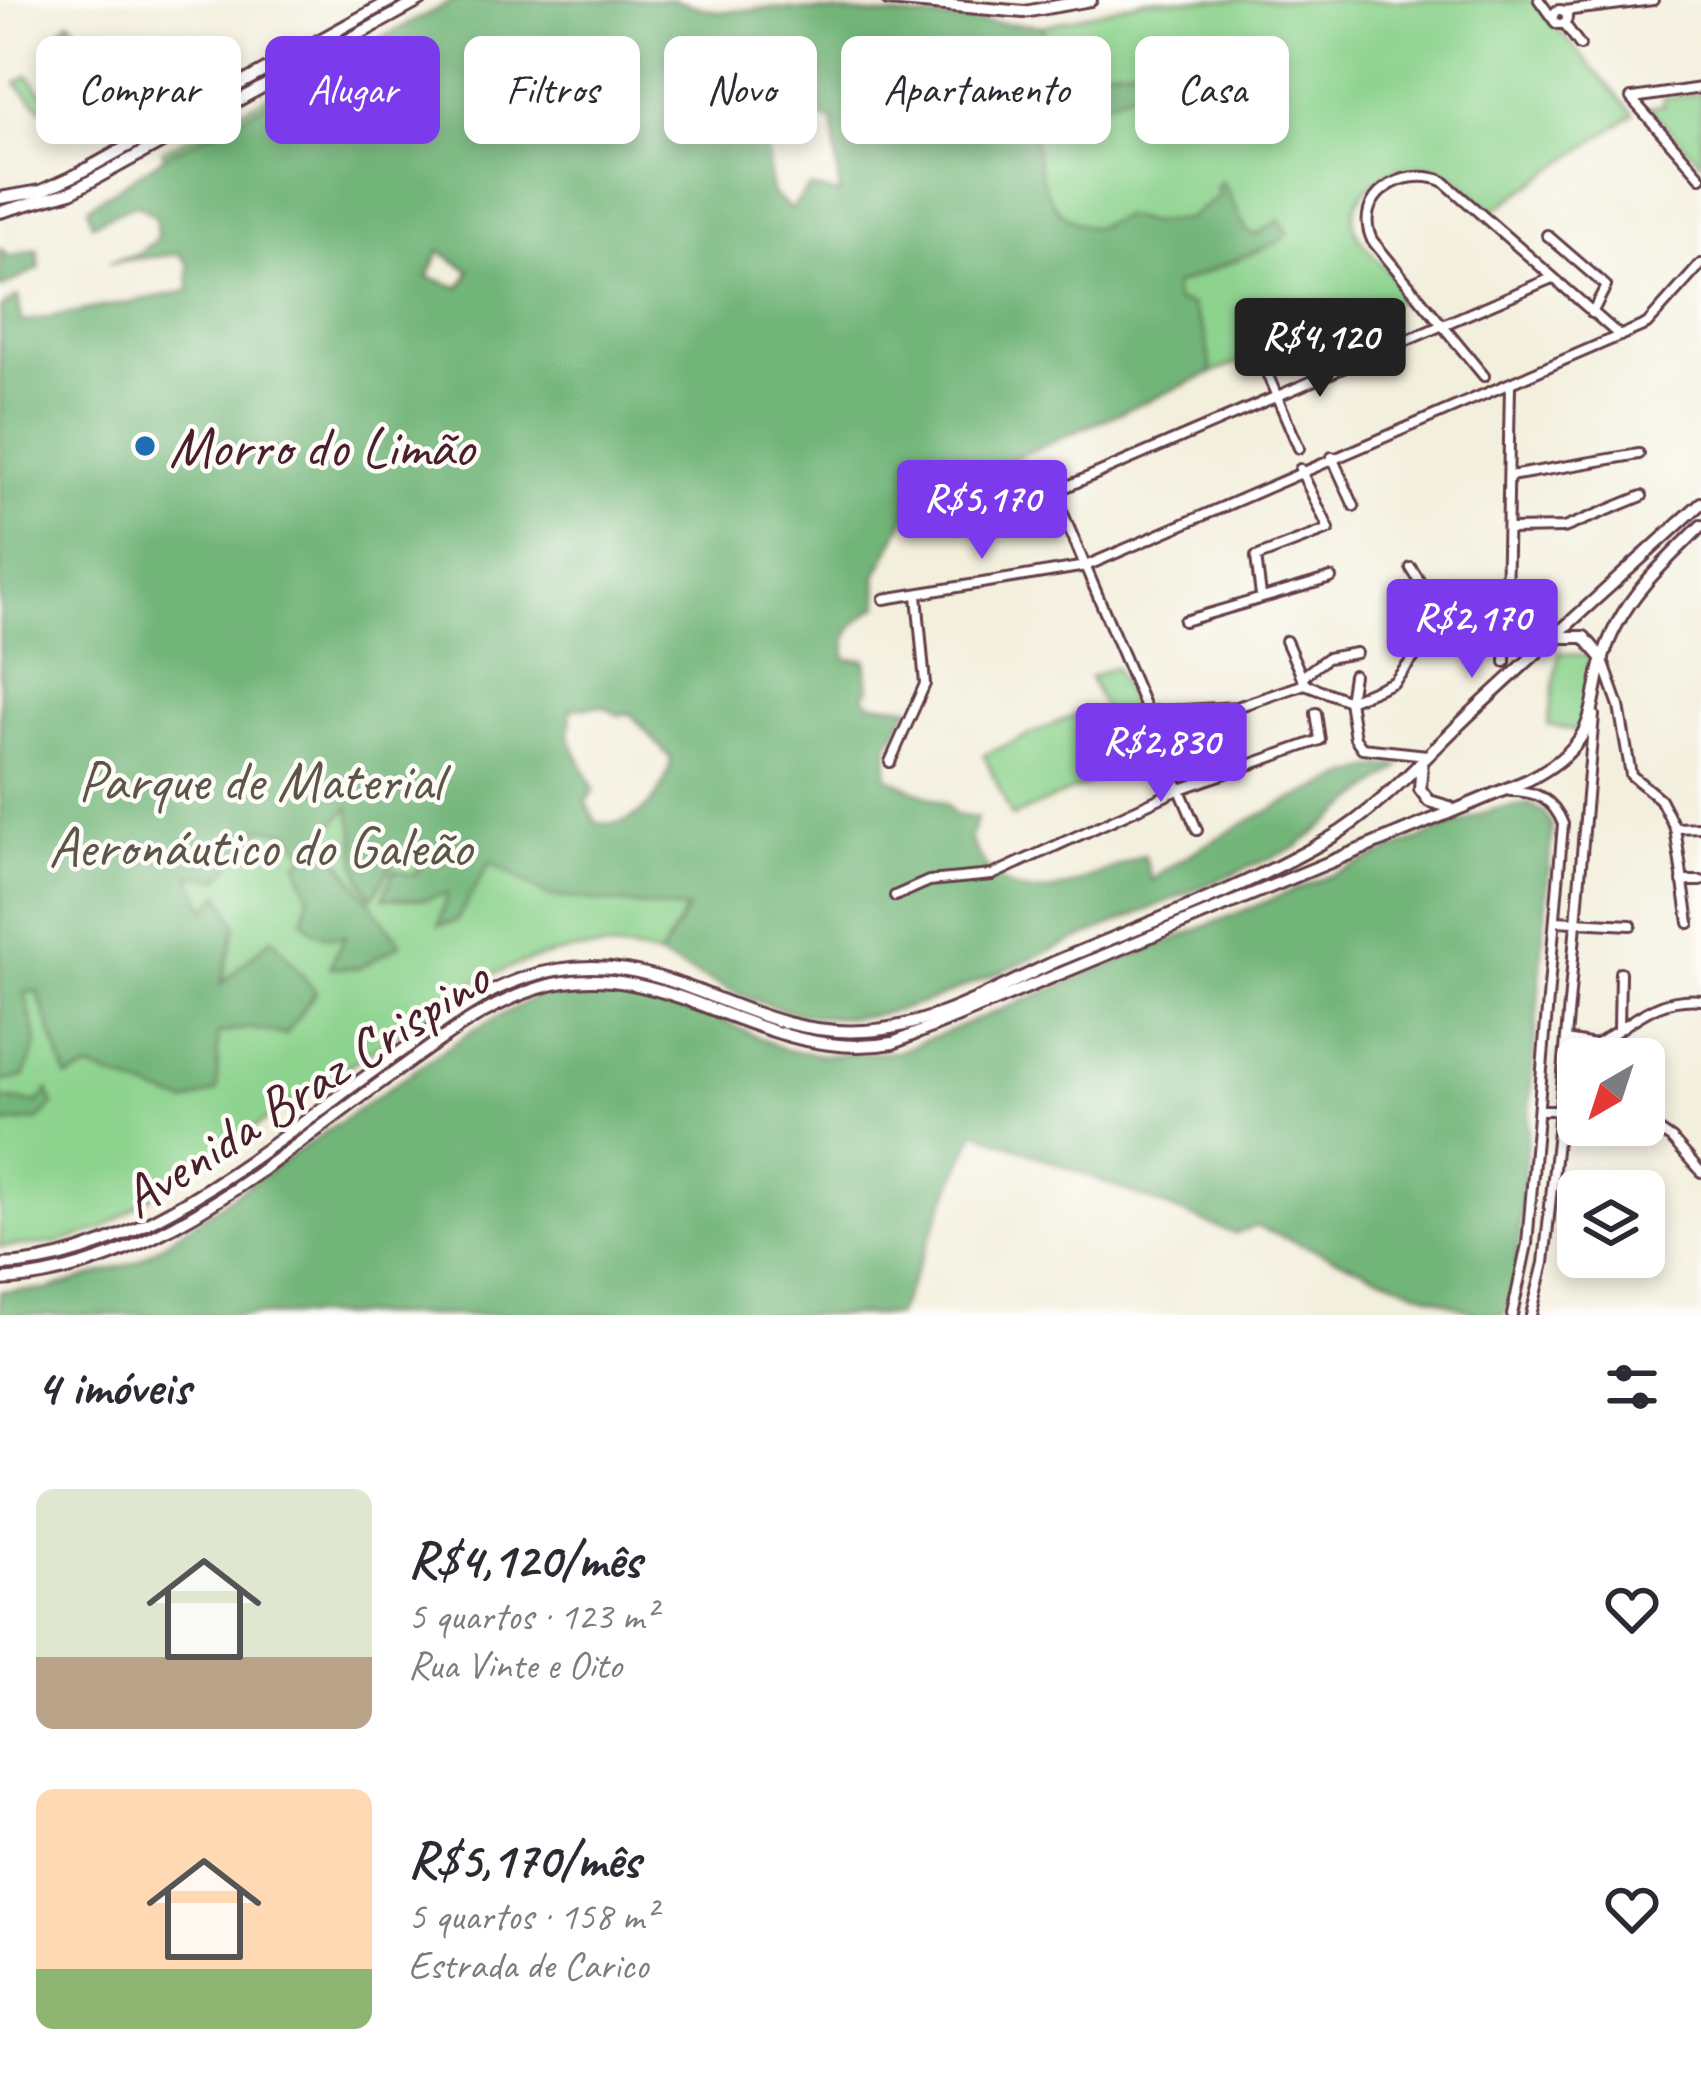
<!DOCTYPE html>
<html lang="pt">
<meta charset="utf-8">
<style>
body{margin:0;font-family:Caveat,sans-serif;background:#f2f2f3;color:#2b2b33;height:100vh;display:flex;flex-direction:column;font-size:45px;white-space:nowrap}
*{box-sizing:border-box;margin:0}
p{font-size:39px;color:#7c7c81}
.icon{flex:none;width:66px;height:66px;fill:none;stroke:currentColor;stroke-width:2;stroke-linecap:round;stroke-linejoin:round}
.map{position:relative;height:1315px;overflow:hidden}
.sheet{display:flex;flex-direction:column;background:#fff;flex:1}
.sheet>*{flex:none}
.top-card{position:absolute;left:36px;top:36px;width:1629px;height:108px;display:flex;gap:24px}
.needle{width:78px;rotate:219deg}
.controls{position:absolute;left:1557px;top:1038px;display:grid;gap:24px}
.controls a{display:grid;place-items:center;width:108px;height:108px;border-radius:18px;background:#fff;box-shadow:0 6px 18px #0003;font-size:60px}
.price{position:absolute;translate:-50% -102px;padding:0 27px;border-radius:12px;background:#7c3aed;color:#fff;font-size:39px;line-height:78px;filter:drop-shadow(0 3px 6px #0008)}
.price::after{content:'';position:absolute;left:50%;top:72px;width:36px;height:27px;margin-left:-18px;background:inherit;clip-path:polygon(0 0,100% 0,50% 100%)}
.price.on{background:#222;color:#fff}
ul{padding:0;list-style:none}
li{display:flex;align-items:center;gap:36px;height:300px;padding:0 36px}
li span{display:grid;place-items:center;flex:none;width:336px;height:240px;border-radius:18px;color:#555}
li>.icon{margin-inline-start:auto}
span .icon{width:144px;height:144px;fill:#fffc;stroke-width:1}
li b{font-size:51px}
h2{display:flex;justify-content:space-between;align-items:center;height:144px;padding:0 36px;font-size:51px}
.pill{padding:0 42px;border-radius:18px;background:#fff;box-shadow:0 6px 18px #0003;font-size:42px;line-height:108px}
.pill.on{background:#7c3aed;color:#fff}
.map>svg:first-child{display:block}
.green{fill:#8dd38e;stroke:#6c795c;stroke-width:3;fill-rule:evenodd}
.forest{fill:#72b579;stroke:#5e6a52;stroke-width:3;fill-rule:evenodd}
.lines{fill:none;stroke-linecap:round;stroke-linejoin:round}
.minor-casing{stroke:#633e46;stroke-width:14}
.secondary-casing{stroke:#633e46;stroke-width:16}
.minor{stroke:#fff;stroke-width:8}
.secondary{stroke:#fff;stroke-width:10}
.poi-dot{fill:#1f6fb2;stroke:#fdfcf7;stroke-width:4.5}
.labels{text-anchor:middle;stroke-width:9;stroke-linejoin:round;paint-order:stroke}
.poi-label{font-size:57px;fill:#4a1f2b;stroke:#fdfcf7;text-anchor:start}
.park-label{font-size:57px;fill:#5e5549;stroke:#fdfcf7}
.street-label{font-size:57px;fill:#4a1f2b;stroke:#fdfcf7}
</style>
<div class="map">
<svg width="1701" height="1315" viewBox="0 0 1701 1315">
<rect width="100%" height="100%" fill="#fdfcf7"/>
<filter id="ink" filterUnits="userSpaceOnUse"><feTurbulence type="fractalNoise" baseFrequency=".00833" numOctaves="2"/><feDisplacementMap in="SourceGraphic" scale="24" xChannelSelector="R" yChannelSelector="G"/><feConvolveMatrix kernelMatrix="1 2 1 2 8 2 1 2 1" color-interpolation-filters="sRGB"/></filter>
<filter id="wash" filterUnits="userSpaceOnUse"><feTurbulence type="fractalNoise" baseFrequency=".004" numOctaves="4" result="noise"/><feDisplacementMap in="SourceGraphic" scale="48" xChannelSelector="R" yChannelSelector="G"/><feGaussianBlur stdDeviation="2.7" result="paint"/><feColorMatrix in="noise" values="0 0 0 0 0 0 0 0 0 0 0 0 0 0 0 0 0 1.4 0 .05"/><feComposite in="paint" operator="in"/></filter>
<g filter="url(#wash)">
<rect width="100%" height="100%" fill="#f3efdd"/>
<g class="green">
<path d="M455,0H673L718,12L774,8L1043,26L1145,0H1532L1634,114L1493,211C1475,196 1455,172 1431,166C1396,158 1335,197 1359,237C1370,255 1390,272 1404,287V298L1212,373L914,501L659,957C589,938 537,954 473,983L101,1230L58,1243L0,1247V343L145,329L210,281L162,151ZM788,108L833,121L840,194L809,188L791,210L771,193L764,118ZM440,250L470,271L460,288L428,277ZM602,706L619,715L630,713L671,759C667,795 633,833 596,822L586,802L594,790L569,738L571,708Z"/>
<polygon points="70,21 99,54 78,73 102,105 65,133 16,83 28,75 42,93 74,70 49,40"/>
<polygon points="1701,93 1701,162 1648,107 1664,105 1663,98"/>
<polygon points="1559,652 1593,657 1581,731 1548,725"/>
<polygon points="1115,667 1134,712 1110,723 1090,677"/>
<polygon points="1079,713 1107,775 1012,817 984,755"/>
</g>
<g class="forest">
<path d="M455,0H673L718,12L774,8L1043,26L1048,49L1042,67L1050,74L1132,66L1150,72L1133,92L1043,122L1033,131C1039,175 1044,218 1093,228L1124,216L1149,223L1187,219L1219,196L1216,187L1222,181L1247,231L1257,235L1279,220L1288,232L1279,242L1173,286L1175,301L1191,305L1205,334L1212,373L914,501L876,576L879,606C857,618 842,632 846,659L866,660L869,690L863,695L870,703L910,707L888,744L887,777L947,805L955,815L977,818L970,838C1009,930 1075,882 1144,855L1152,881C1180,853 1367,753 1400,767L1297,847L940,997C820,1041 767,1008 659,957L687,910L548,896L490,862L456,921L439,925L447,893L425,899L383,898L394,870L414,876L430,848L417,841L391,866L372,898C346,857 362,848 349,807L322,837L401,944L359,968L329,967L345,936C327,939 315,936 303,920L309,895L297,863L306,857L291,833L260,828L220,879L191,875L205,911L220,894L236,925L221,984L272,938L316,992L285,1035L249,1028L218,1034L217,1091L186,1103L89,1069L67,1078L37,991L25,993L37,1043L24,1077L0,1082V308L18,296L22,322L189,291L188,263L179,254L109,262L137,254L157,239L156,217L137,204L92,224L88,207L166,156L334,69L353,93L399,62L383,37ZM788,108L833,121L840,194L809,188L791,210L771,193L764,118ZM439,251L470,271L460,288L428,277ZM602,706L619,715L630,713L671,759C667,795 633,833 596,822L586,802L594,790L569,738L571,708Z"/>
<polygon points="0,249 10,257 37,249 40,268 0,288"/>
<polygon points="1529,804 1545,813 1552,827 1516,1277 1504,1315 1479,1315 1255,1226 1235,1234 975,1131 897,1315 553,1315 543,1311 540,1315 0,1315 0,1291 46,1290 137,1262 472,1031 550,989 615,985 673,998 786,1050 824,1055 897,1052 1491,810"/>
<polygon points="48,1090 53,1105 38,1120 0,1124 0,1099 38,1103"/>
</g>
</g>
<g filter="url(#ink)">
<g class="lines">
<defs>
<g id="minor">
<polyline points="1539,0 1552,18"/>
<circle cx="1560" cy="17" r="7"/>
<polyline points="1564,11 1653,0"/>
<polyline points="1564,23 1580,45"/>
<polyline points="1631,98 1701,177"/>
<polyline points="1633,98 1701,88"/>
<polyline points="1547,235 1606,286 1592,313"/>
<polyline points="1266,371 1299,448"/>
<path d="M1484,376L1372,240C1352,196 1404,165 1443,181L1620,336"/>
<polyline points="1332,457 1354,506"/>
<polyline points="1510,476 1639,454"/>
<polyline points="1509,529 1564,528 1642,496"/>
<polyline points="1411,568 1444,620"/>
<polyline points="1261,596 1256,557 1329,529 1300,469"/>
<polyline points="1402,598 1431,634"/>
<polyline points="884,599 1086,566 1647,324 1701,264"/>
<polyline points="1184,621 1331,578"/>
<polyline points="1286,641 1305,684 1349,701 1353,675"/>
<polyline points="1603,661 1619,706 1631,775 1660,799 1675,828 1689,923"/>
<polyline points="1505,662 1510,384"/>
<polyline points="1302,677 1327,658 1356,653"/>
<polyline points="1146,712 1237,707 1305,684"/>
<polyline points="1427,755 1362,748 1355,738 1349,701 1394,682 1452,611 1467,605 1505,612"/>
<polyline points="890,762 925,684 917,595"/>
<path d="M1510,791C1537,791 1553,799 1563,824L1527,1244L1512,1315"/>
<polyline points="1675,828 1701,827"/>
<polyline points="1197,830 1059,504 1061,489 1552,278"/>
<polyline points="1682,881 1701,881"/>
<polyline points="895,896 929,881 992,875 1178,790 1320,740 1316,713"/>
<polyline points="1555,921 1631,925"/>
<polyline points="1619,1028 1620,972"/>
<path d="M1566,1040L1595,1045C1633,1023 1655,996 1701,1000"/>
<polyline points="1539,1110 1578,1110"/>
<polyline points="1644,1120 1672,1139 1701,1172"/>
<polyline points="1531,1315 1544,1263 1558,1131 1594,715"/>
</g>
<g id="secondary">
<polyline points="888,0 1024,12 1091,0"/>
<polyline points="0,198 41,191 74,176 392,0"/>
<polyline points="0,212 71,192 421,0"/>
<polyline points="1558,637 1584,637 1603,659"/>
<polyline points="1422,761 1420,789 1429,801 1449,807"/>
<path d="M0,1265C143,1262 288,1129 403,1050C440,1024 477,994 521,979C661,932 734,1039 864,1031C931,1028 997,988 1057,961C1147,923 1243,889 1327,840C1380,809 1424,758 1468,716C1545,644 1624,574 1701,503"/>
<path d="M0,1280C157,1272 282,1151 405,1065C448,1034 488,1004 539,988C664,949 761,1066 893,1043L1528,780C1616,735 1579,696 1616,626C1636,587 1670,557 1701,526"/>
</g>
</defs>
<use href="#minor" class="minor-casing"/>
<use href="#secondary" class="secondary-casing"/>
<use href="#minor" class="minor"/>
<use href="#secondary" class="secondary"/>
</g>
</g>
<circle class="poi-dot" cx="145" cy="446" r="12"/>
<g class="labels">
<g class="poi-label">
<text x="169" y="466">Morro do Limão</text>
</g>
<g class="park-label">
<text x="260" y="800">Parque de Material<tspan x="260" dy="66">Aeronáutico do Galeão</tspan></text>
</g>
<g class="street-label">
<text transform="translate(304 1087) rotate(-33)" y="20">Avenida Braz Crispino</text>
</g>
</g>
</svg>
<div class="controls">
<a><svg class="needle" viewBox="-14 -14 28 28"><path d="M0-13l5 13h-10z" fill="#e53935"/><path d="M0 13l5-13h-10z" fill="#7c7c81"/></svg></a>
<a><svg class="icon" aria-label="layers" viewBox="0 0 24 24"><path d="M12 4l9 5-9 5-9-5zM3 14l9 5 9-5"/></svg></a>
</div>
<b class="price on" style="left:1320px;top:400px">R$4,120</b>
<b class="price" style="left:982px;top:562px">R$5,170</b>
<b class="price" style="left:1472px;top:681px">R$2,170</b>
<b class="price" style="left:1161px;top:805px">R$2,830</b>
<div class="top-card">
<a class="pill">Comprar</a>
<a class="pill on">Alugar</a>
<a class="pill">Filtros</a>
<a class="pill">Novo</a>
<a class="pill">Apartamento</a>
<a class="pill">Casa</a>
</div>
</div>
<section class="sheet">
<h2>4 imóveis<svg class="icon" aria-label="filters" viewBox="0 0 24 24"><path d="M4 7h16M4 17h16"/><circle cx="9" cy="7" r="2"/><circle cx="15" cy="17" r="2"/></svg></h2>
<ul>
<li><span style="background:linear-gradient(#dfe7d0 70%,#b9a48a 0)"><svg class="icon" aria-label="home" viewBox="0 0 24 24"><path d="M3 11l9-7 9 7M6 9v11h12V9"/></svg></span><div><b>R$4,120/mês</b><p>5 quartos · 123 m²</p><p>Rua Vinte e Oito</p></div><svg class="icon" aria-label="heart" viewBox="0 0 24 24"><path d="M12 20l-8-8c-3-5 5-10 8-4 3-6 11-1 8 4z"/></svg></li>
<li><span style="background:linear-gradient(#ffd9b3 75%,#8fb573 0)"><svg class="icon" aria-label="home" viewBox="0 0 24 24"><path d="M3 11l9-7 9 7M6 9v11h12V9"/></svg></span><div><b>R$5,170/mês</b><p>5 quartos · 158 m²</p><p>Estrada de Carico</p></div><svg class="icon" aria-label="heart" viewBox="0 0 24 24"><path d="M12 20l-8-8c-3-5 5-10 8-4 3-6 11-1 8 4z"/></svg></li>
</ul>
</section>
